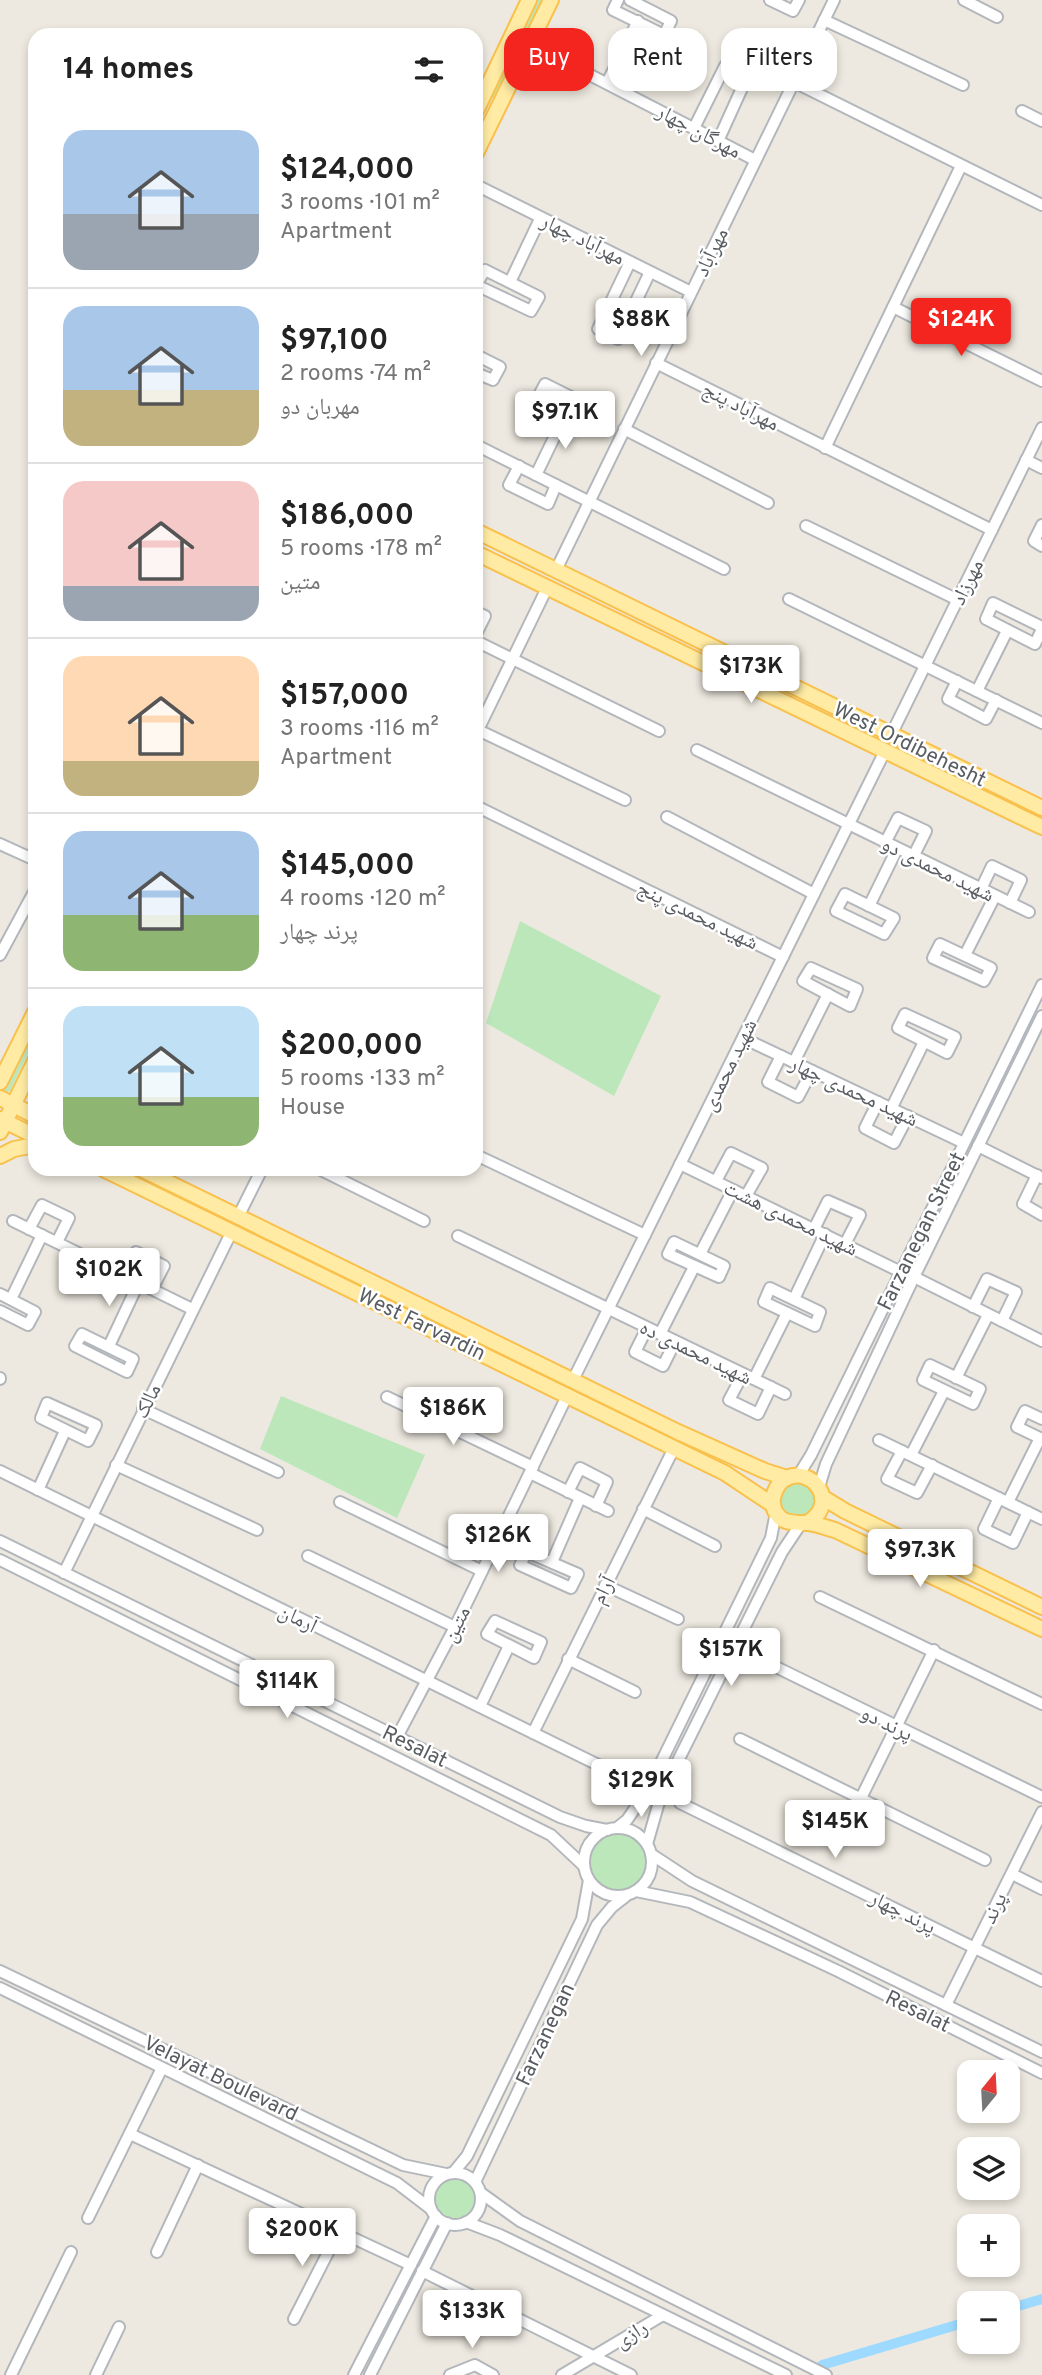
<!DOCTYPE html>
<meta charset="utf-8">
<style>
body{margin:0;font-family:Overpass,"Noto Naskh Arabic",sans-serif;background:#f2f2f2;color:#222;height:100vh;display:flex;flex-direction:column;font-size:26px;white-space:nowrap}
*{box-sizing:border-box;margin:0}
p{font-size:23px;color:#767676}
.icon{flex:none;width:38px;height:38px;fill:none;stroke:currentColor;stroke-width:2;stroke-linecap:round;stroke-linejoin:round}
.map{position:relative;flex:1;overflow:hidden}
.sheet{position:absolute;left:28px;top:28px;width:455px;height:1148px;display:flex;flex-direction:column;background:#fff;border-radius:21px;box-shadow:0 4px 10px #0003}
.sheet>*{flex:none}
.guide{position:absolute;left:504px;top:28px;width:432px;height:63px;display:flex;gap:14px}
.needle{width:46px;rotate:18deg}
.tools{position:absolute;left:957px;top:2060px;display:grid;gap:14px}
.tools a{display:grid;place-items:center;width:63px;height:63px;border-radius:14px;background:#fff;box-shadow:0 4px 10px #0003;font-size:35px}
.price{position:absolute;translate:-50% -60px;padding:0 16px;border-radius:7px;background:#fff;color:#222;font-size:23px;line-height:46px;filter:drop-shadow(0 2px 4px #0008)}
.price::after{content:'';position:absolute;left:50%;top:42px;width:21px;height:16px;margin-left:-10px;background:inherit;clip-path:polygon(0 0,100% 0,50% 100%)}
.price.active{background:#f4241f;color:#fff}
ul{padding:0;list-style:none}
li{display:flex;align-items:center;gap:21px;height:175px;padding:0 35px}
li+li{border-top:2px solid #e0e0e0}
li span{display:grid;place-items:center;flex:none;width:196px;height:140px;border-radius:21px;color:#555}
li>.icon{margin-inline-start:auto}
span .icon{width:84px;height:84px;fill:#fffc;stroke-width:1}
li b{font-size:30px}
h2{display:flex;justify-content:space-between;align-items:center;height:84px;padding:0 35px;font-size:30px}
.chip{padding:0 24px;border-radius:21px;background:#fff;box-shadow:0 4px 10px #0003;font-size:24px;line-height:63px}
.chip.active{background:#f4241f;color:#fff}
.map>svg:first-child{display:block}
.green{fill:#bce7ba}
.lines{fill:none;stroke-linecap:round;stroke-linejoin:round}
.canal{stroke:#9edaff;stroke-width:10}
.minor-casing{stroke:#b3b7bc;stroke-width:14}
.major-casing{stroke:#fac04c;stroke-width:18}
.minor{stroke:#fff;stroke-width:10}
.major{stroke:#ffeba3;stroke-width:14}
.labels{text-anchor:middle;stroke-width:5;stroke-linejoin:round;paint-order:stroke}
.street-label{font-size:21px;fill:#595d62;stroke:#fff}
</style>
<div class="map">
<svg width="1042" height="2375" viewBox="0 0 1042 2375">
<rect width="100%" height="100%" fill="#ede9e0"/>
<g class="green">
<polygon points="536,0 544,0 495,98 492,98 490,93"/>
<polygon points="520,921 661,996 614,1096 486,1023"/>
<polygon points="35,1023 35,1039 10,1091 5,1093 3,1088"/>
<polygon points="281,1396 425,1455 397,1518 260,1449"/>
<circle cx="798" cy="1500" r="18"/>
<circle cx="618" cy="1863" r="29"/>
<circle cx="455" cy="2198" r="20"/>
</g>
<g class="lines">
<g class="canal">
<polyline points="1008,2309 1042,2299"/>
<polyline points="822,2365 970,2321"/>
</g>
<defs>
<g id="minor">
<polyline points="618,0 613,10 664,35 671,21 630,0"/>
<polyline points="770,0 793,11 799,0"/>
<polyline points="964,0 997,17"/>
<polyline points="824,20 963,85"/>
<polyline points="530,44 755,160"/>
<polyline points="794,82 1042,205"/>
<polyline points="607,83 638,21"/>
<polyline points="1022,111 1042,121"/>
<polyline points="694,128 725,66 747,77 718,141"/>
<polyline points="476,185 691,292"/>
<polyline points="630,262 598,329 618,339 650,272"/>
<polygon points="485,270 539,297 531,311 476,285"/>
<polyline points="510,282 540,219"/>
<polyline points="893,307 1042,381"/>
<polyline points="476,355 500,367 493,380 476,373"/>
<polyline points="656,363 992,530"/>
<polygon points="545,384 605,414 597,430 537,399"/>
<polyline points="624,429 768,503"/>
<polyline points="476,445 724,569"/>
<polyline points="825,448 961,166"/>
<polyline points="1026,460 1042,468"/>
<polyline points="519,466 509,485 548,504 556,485"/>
<polyline points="536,475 566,413"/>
<polyline points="1042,525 1034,541 1042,546"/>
<polyline points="806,526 958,600"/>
<polyline points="556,570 834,0"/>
<polyline points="789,599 1042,723"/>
<polyline points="476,612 485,616 476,634"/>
<polyline points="1042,627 993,603 986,619 1035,644 1042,629"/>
<polyline points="476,641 659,731"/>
<polyline points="957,681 948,699 986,719 996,700"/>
<polyline points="977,691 1007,631"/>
<polyline points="478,730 625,800"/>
<polyline points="476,734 547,588"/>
<polyline points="891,735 1042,428"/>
<polyline points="697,750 1029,912"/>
<polyline points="476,806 783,957"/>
<polyline points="667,817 814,894"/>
<polyline points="885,843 898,818 926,831 913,857"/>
<polyline points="0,844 35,860"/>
<polyline points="981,889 992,866 1021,880 1010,903"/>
<polygon points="845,894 894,918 884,934 836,911"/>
<polyline points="869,906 897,849"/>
<polygon points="940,944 991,968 984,981 933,958"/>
<polyline points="0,955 35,890"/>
<polyline points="965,955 995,896"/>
<polygon points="811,968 857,989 850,1006 803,981"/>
<polygon points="905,1014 955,1037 947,1053 898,1028"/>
<polyline points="743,1038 964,1143"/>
<polyline points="781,1056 768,1082 798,1097 812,1071"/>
<polyline points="794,1062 828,994"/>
<polyline points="878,1102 865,1128 894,1143 908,1116"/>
<polyline points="891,1109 924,1042"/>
<polyline points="978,1146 1042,1178"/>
<polyline points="476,1155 645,1235"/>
<polyline points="680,1164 901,1272"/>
<polyline points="319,1169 424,1221"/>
<polyline points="1037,1175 1023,1204 1042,1215"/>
<polyline points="716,1181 731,1153 762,1168 746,1196"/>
<polyline points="238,1217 262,1169"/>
<polyline points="13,1221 192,1309"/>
<polyline points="29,1229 42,1205 69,1218 57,1242"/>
<polyline points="814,1229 828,1201 860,1215 845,1244"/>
<polyline points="458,1236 785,1394"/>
<polygon points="674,1242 724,1266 719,1277 668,1254"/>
<polyline points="700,1254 733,1190"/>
<polyline points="124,1275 136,1252 164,1266 152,1289"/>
<polyline points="914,1277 1042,1341"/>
<polygon points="770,1288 820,1312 815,1326 764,1302"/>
<polyline points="0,1294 35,1312 28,1325 0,1311"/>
<polyline points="11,1299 42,1235"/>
<polyline points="794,1299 825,1234"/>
<polyline points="973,1307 987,1279 1016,1292 1002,1321"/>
<polyline points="647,1328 635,1352 663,1366 675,1342"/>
<polygon points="82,1334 133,1359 127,1372 75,1346"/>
<polyline points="660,1334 694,1267"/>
<polyline points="109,1346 139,1282"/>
<polygon points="930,1365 980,1389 973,1404 923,1380"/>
<polyline points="743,1374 729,1400 758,1414 771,1387"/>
<polyline points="0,1378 0,1379"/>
<polyline points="956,1378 988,1315"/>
<polyline points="754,1379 787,1313"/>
<polyline points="573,1380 885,751"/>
<polyline points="387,1397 533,1467"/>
<polygon points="47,1403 96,1425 88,1441 41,1418"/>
<polyline points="143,1409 278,1472"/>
<polyline points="1042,1419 1025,1411 1017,1427 1042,1439"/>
<polyline points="879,1440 1042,1519"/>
<polyline points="902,1451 887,1479 917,1493 932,1465"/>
<polyline points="911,1455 944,1391"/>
<polyline points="116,1465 257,1530"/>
<polyline points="0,1471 635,1783"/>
<polyline points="530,1473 608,1511"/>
<polyline points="798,1476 811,1455 1042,985"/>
<polyline points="819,1487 826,1464 914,1277 1042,1016"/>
<polyline points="38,1490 65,1431"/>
<polyline points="568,1492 580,1468 607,1482 596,1506"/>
<polyline points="999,1498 984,1529 1013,1543 1028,1512"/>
<polyline points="340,1502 482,1571"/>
<polyline points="1008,1502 1040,1438"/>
<polyline points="643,1509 715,1546"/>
<polyline points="0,1541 560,1817 586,1826 607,1830"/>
<polygon points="527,1552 578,1574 571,1588 520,1565"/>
<polyline points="308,1556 455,1627"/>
<polyline points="0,1560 551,1835 584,1866"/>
<polyline points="552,1562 580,1498"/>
<polyline points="64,1573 232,1231"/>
<polyline points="605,1585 678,1619"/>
<polyline points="820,1597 1042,1704"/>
<polygon points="495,1621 541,1642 534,1658 487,1634"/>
<polyline points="733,1646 1042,1797"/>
<polyline points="568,1659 635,1692"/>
<polyline points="480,1706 509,1646"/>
<polyline points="533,1733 674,1448"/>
<polyline points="397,1737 455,1627 567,1396"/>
<polyline points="740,1739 985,1860"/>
<polyline points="860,1800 934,1650"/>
<polyline points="680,1803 1042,1981"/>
<circle cx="618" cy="1862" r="34"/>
<polyline points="617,1828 627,1820 648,1789 771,1538 776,1512"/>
<polyline points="647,1844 661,1795 782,1552 800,1525"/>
<polyline points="651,1854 692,1881 1042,2052"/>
<polyline points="1012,1874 1042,1889"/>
<polyline points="636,1891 690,1902 838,1971 1042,2073"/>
<polyline points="0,1971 403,2165 446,2174"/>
<polyline points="0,1988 397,2183 431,2209"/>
<polyline points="946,2005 1042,1812"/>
<polyline points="130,2134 411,2265"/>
<polyline points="453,2173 467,2156 582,1919 589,1880"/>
<circle cx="455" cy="2199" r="26"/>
<polyline points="475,2182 597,1925 612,1907 626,1896"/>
<polyline points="481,2193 520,2221 826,2375"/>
<polyline points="88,2218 162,2068"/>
<polyline points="466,2222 500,2235 786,2375"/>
<polyline points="157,2252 198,2165"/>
<polyline points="422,2271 631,2375"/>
<polyline points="294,2319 339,2231"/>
<polyline points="11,2375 71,2252"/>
<polyline points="96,2375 119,2327"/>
<polyline points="354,2375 436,2216"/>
<polyline points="370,2375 447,2223"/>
<polyline points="450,2375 475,2365 493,2375"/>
<polyline points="562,2375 663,2315"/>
</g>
<g id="major">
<polyline points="476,111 529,0"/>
<polyline points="476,153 551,0"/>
<polyline points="476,531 1042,808"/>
<polyline points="476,553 1042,827"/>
<polyline points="0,1082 35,1012"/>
<polyline points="0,1098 35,1116"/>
<polyline points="0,1119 35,1136"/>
<polyline points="0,1132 35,1061"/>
<polyline points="0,1156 14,1149 35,1145"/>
<polyline points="103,1169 725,1473 773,1505"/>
<polyline points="141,1169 678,1432 765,1471 787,1478"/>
<polyline points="822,1497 845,1511 1042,1607"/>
<path d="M807,1523C845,1501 804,1457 779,1484C775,1490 772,1498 773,1505C777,1524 793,1523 808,1523C817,1524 827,1528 835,1530L1042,1629"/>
</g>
</defs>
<use href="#minor" class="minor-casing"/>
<use href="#major" class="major-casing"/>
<use href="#minor" class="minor"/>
<use href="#major" class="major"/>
</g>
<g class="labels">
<g class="street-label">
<text transform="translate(699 131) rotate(28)" y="7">مهرگان چهار</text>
<text transform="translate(583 239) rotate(26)" y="7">مهرآباد چهار</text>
<text transform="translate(711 252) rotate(-64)" y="7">مهرآباد</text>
<text transform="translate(741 406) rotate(27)" y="7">مهرآباد پنج</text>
<text transform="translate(967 582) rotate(-64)" y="7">مهرزاد</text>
<text transform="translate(910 744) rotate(26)" y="7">West Ordibehesht</text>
<text transform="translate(938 869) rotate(26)" y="7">شهید محمدی دو</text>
<text transform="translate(698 915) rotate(26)" y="7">شهید محمدی پنج</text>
<text transform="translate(729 1065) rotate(-64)" y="7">شهید محمدی</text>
<text transform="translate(854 1091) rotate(25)" y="7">شهید محمدی چهار</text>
<text transform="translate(791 1218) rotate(26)" y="7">شهید محمدی هشت</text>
<text transform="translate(921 1231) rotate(-64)" y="7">Farzanegan Street</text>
<text transform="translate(422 1324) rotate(26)" y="7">West Farvardin</text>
<text transform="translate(696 1352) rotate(26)" y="7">شهید محمدی ده</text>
<text transform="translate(147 1401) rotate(-64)" y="7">مالک</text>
<text transform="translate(603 1590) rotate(-63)" y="7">آرام</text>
<text transform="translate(298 1618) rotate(26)" y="7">آرمان</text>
<text transform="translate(456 1624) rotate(-63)" y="7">متین</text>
<text transform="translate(887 1723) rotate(26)" y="7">پرند دو</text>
<text transform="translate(415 1746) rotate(26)" y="7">Resalat</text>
<text transform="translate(994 1908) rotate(-64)" y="7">پرند</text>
<text transform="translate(903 1912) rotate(27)" y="7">پرند چهار</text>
<text transform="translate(918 2011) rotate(26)" y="7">Resalat</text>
<text transform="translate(545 2034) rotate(-65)" y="7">Farzanegan</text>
<text transform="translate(221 2078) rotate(26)" y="7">Velayat Boulevard</text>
<text transform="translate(631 2334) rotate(-32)" y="7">رازی</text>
</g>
</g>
</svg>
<div class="tools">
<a><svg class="needle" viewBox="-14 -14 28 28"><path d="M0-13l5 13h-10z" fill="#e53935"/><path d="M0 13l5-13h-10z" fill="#767676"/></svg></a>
<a><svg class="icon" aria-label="layers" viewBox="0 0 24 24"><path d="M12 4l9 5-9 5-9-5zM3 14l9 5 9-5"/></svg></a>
<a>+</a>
<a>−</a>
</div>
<b class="price" style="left:641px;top:358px">$88K</b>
<b class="price active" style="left:961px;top:358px">$124K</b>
<b class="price" style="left:565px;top:451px">$97.1K</b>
<b class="price" style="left:751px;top:705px">$173K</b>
<b class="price" style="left:109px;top:1308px">$102K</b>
<b class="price" style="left:453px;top:1447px">$186K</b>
<b class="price" style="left:498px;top:1574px">$126K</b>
<b class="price" style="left:920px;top:1589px">$97.3K</b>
<b class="price" style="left:731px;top:1688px">$157K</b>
<b class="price" style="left:287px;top:1720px">$114K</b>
<b class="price" style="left:641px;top:1819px">$129K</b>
<b class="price" style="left:835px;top:1860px">$145K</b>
<b class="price" style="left:302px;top:2268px">$200K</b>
<b class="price" style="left:472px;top:2350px">$133K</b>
<div class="guide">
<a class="chip active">Buy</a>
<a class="chip">Rent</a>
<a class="chip">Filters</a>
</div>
<section class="sheet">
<h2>14 homes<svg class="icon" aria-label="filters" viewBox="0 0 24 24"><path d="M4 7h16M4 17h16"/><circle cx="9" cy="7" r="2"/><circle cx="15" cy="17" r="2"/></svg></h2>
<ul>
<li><span style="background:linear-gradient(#a9c7e8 60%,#9aa5b1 0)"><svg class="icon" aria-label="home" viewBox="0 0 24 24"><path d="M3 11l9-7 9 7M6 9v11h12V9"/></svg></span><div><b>$124,000</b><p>3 rooms · 101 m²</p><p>Apartment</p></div></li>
<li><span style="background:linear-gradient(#a9c7e8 60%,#c2b280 0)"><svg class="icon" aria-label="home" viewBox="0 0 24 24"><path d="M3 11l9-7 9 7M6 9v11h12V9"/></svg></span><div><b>$97,100</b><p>2 rooms · 74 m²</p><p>مهربان دو</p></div></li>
<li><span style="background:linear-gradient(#f6c9c9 75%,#9aa5b1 0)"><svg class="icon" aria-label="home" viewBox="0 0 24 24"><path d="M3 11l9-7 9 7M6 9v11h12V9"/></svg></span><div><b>$186,000</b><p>5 rooms · 178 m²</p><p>متین</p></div></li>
<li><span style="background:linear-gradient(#ffd9b3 75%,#c2b280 0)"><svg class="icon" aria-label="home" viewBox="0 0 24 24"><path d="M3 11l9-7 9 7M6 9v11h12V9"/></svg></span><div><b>$157,000</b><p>3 rooms · 116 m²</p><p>Apartment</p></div></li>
<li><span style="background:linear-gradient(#a9c7e8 60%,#8fb573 0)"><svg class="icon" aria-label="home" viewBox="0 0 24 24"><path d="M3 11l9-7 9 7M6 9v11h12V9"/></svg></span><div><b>$145,000</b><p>4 rooms · 120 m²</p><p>پرند چهار</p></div></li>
<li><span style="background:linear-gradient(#bfe0f5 65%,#8fb573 0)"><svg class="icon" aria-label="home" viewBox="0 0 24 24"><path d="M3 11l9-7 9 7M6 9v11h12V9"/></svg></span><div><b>$200,000</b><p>5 rooms · 133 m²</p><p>House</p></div></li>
</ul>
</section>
</div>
